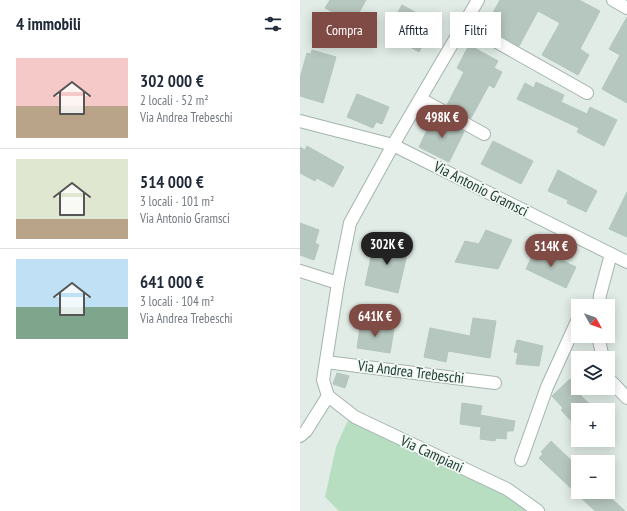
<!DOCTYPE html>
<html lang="it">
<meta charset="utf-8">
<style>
body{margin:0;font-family:"PT Sans Narrow",sans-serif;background:#f2f2f3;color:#1f2937;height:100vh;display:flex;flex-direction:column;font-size:15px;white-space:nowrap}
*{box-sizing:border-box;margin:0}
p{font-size:13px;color:#747a83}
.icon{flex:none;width:22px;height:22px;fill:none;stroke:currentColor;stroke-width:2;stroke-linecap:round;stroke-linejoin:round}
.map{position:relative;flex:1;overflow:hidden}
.side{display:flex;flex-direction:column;background:#fff;width:300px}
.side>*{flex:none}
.hud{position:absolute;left:12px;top:12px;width:255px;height:36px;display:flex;gap:8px}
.needle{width:26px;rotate:130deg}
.tools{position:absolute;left:271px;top:299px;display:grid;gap:8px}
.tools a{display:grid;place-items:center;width:44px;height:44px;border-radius:0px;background:#fff;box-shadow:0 2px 10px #0003;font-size:20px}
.price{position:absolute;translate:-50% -34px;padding:0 9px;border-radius:14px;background:#804b44;color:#fff;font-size:13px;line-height:26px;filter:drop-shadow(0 1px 2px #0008)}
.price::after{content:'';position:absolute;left:50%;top:24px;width:12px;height:9px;margin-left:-6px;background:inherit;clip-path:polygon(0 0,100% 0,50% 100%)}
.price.selected{background:#222;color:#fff}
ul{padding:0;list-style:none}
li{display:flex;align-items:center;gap:12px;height:100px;padding:0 16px}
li+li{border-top:1px solid #e0e1e3}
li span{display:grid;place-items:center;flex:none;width:112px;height:80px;border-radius:0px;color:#555}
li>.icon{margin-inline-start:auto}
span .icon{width:48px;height:48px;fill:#fffc;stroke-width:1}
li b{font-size:17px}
h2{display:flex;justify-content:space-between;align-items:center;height:48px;padding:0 16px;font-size:17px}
.tag{padding:0 14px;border-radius:0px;background:#fff;box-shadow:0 2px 10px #0003;font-size:14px;line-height:36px}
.tag.selected{background:#804b44;color:#fff}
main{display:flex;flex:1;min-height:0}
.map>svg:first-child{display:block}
.green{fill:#b8dec1}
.building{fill:#b6c7bf;stroke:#b3c6bd}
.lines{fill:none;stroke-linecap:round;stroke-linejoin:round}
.street-casing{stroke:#a3b4ad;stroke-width:14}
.street{stroke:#fff;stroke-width:12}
.labels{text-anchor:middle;stroke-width:3.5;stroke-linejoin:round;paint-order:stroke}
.street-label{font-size:15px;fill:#203d34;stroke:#f1f8f4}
</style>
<main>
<section class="side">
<h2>4 immobili<svg class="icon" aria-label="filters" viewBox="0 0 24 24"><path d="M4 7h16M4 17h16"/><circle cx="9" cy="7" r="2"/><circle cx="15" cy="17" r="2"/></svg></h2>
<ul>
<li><span style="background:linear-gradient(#f6c9c9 60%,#b9a48a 0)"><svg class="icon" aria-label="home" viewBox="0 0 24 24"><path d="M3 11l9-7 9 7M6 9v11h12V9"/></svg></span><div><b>302 000 €</b><p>2 locali · 52 m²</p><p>Via Andrea Trebeschi</p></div></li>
<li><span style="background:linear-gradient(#dfe7d0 75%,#b9a48a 0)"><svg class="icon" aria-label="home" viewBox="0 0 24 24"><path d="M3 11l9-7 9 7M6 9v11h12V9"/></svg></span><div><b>514 000 €</b><p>3 locali · 101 m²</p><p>Via Antonio Gramsci</p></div></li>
<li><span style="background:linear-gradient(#bfe0f5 60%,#7fa58c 0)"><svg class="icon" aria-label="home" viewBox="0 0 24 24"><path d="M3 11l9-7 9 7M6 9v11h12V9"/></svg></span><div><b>641 000 €</b><p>3 locali · 104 m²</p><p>Via Andrea Trebeschi</p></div></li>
</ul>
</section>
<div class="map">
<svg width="327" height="511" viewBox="0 0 327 511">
<rect width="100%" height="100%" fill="#e1ece6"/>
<polygon class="green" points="48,420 197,491 230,511 39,511 25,497 36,447"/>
<g class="building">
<polygon points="30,0 66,0 56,18 64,23 55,40 28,25 34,13 25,8"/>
<polygon points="200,0 279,0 300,11 280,49 289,55 278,75 242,55 260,23 238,11 219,46 185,27"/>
<polygon points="102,5 135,23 119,52 86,33"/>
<polygon points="327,17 327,103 302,89 320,55 309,49"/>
<polygon points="169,45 198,61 194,68 202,72 194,88 189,85 171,118 147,105 164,72 157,68"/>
<polygon points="12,50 36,57 23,103 0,96 0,78 7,53 11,54"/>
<polygon points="236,82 264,95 261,102 287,114 290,107 317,120 304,146 277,132 279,128 217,99 225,83 234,88"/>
<polygon points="57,94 89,107 82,124 76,122 73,128 47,117"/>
<polygon points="140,118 164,132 149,162 119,147 132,120 138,123"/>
<polygon points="193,141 233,161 221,184 181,164"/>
<polygon points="7,146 44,167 33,187 17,178 15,181 0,173 0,147 5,150"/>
<polygon points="258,170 297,191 286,212 267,203 268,200 248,191"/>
<polygon points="327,192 327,237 309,229"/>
<polygon points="0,223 19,230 15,243 19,245 14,260 0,255"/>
<polygon points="186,230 212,240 198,269 155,262 165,241 179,244"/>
<polygon points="75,239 109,246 98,293 65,285"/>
<polygon points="236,248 276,267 266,288 226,269"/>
<polygon points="173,318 196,321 190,358 148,351 146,362 124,357 130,328 170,336"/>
<polygon points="61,321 76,323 75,326 94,329 90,353 57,348"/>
<polygon points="217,340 243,346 239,366 216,364 218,353 214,352"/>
<polygon points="37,373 49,376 45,388 33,384"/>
<polygon points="270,379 281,390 278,393 296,410 278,410 278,428 261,410 263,408 252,396"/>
<polygon points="162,403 182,406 180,415 215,421 213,431 207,431 206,439 196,438 195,441 180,439 181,427 160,424"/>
<polygon points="251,441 278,467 278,492 305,492 325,511 295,511 239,458 243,454 241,452"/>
</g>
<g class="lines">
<defs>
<g id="street">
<polyline points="313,0 327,8"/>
<polyline points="165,24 287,93"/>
<polyline points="121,99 184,134"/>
<polyline points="0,121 93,145 327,262"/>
<polyline points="0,271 38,283"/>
<polyline points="299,306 300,295 311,254"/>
<polyline points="298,336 303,358"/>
<polyline points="26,362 195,383"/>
<polyline points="308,378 327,398"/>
<polyline points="28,396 23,380 38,283 50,223 93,145 178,0"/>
<polyline points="28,396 55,417 207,489 238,511"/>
<polyline points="0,436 6,431 28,396"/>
<polyline points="221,460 247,387 278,319"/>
</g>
</defs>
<use href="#street" class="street-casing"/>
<use href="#street" class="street"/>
</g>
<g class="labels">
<g class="street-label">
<text transform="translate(181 189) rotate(27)" y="5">Via Antonio Gramsci</text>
<text transform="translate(111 372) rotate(7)" y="5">Via Andrea Trebeschi</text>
<text transform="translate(132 454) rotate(25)" y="5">Via Campiani</text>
</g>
</g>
</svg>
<div class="tools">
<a><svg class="needle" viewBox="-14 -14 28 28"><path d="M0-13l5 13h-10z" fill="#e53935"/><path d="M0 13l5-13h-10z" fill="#747a83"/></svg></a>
<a><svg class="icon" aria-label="layers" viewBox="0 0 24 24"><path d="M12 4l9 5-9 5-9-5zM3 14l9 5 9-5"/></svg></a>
<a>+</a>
<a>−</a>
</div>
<b class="price" style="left:142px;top:139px">498K €</b>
<b class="price selected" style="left:87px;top:266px">302K €</b>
<b class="price" style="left:251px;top:268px">514K €</b>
<b class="price" style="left:75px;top:338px">641K €</b>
<div class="hud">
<a class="tag selected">Compra</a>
<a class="tag">Affitta</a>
<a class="tag">Filtri</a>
</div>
</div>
</main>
